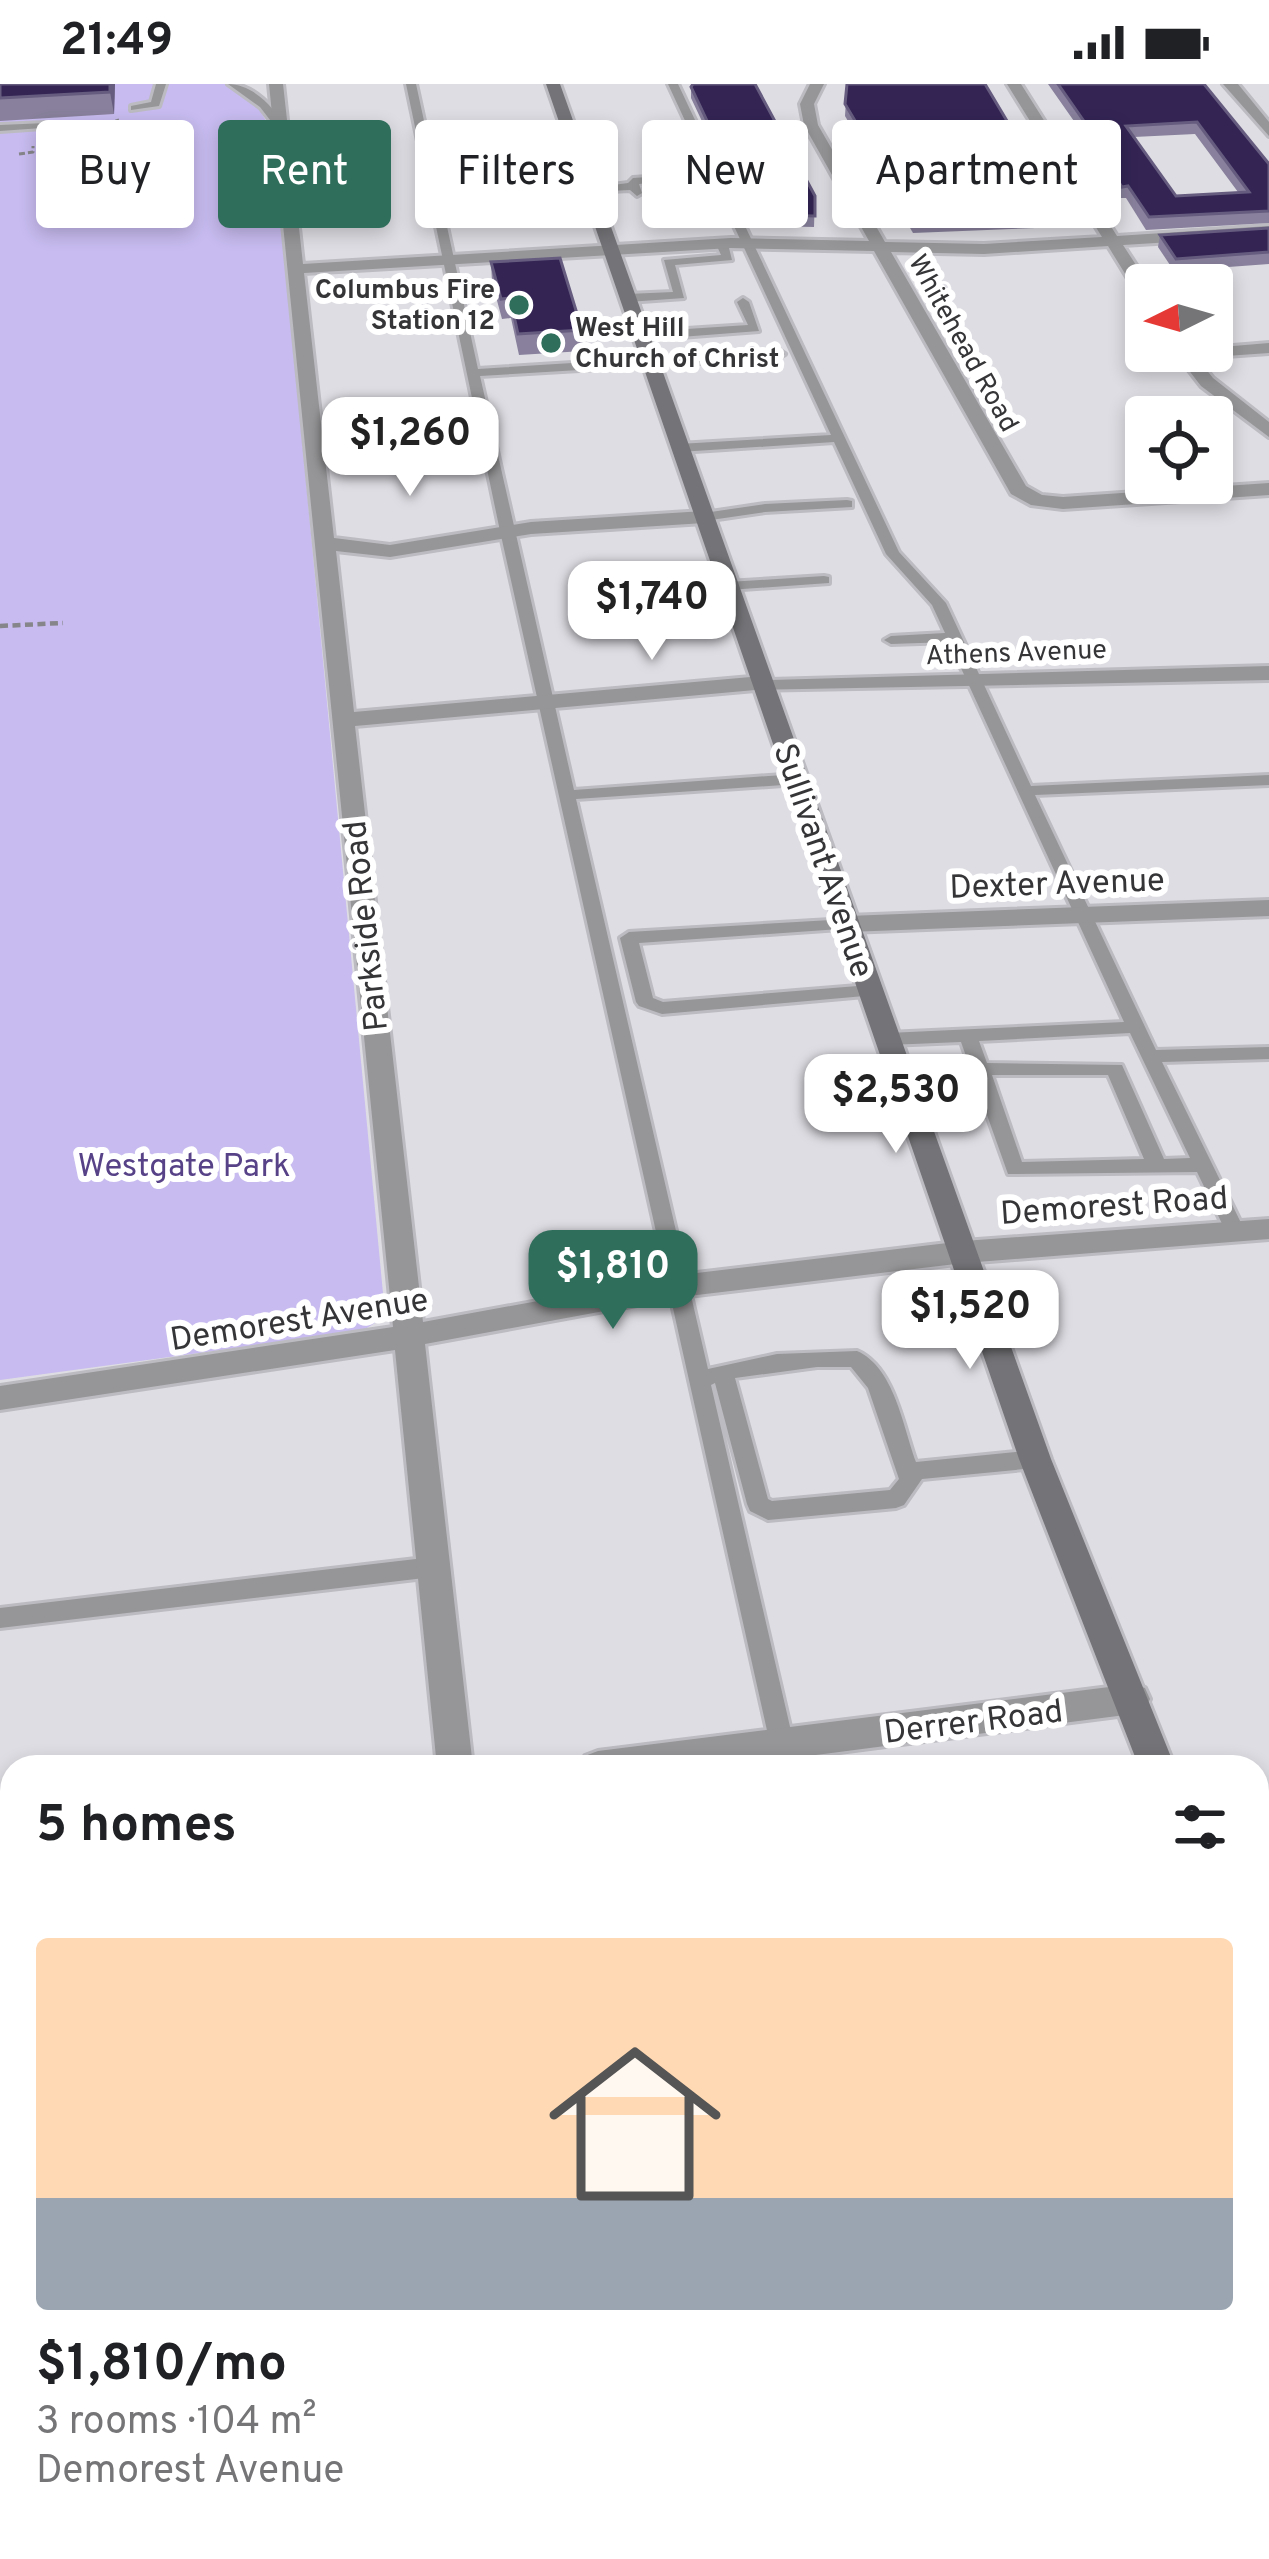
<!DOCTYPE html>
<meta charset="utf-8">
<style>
body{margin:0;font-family:Overpass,sans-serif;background:#f2f2f2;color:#202124;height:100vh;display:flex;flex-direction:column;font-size:45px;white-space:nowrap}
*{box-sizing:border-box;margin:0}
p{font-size:39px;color:#757577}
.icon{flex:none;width:66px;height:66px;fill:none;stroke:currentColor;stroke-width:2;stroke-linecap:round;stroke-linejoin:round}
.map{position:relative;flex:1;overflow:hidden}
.sheet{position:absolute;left:0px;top:1671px;width:1269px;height:804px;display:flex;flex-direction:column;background:#fff;border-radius:36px 36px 0 0;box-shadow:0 6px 18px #0003}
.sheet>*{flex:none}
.banner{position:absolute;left:36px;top:36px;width:1197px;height:108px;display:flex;gap:24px}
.needle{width:78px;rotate:265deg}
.buttons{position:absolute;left:1125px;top:180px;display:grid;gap:24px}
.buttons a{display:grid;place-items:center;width:108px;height:108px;border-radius:12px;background:#fff;box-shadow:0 6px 18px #0003;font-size:60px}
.price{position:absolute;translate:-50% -102px;padding:0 27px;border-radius:24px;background:#fff;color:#222;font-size:39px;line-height:78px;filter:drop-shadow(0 3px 6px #0008)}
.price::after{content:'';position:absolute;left:50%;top:72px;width:36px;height:27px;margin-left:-18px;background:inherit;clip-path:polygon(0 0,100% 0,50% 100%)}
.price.selected{background:#2f6e5b;color:#fff}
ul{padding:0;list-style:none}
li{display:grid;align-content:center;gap:24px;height:636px;padding:0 36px}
li span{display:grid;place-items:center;height:372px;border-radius:12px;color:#555}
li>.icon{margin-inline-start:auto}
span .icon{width:216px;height:216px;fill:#fffc;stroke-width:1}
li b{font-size:51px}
h2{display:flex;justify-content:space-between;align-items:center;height:144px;padding:0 36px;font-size:51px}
.chip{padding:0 42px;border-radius:12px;background:#fff;box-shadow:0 6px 18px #0003;font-size:42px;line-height:108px}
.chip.selected{background:#2f6e5b;color:#fff}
.status{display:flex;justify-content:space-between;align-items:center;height:84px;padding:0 60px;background:#fff;direction:ltr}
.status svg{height:33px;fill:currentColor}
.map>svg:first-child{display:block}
.green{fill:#c7bbef}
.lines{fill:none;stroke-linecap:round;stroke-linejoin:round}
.service-casing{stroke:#bcbbc1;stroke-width:6}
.minor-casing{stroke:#bcbbc1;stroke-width:6}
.tertiary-casing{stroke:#bcbbc1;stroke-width:6}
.secondary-casing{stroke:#bcbbc1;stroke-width:6}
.path-far1{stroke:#868589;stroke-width:3;stroke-dasharray:6 3;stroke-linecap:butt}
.path{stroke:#868589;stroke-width:4.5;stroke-dasharray:8 4.5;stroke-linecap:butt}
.service{fill:#969698;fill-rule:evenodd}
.minor{fill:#969698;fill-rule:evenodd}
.tertiary{fill:#969698;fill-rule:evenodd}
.secondary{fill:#747377;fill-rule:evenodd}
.wall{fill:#88809c;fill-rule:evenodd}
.shaded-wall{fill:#665c7f}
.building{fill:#332454;stroke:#665c7f;stroke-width:3;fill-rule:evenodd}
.poi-dot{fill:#2f6e5b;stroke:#fff;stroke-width:4.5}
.labels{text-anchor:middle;stroke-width:12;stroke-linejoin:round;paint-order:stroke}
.far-poi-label{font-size:27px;font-weight:bold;fill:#353437;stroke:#fff;text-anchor:end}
.far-street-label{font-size:27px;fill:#353437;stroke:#fff}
.street-label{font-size:33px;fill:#353437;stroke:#fff}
.park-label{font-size:33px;fill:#574288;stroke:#fff}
</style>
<div class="status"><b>21:49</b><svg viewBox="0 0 49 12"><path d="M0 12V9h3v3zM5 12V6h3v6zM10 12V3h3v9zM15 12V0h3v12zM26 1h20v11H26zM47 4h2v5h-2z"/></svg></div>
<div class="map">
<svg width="1269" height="2475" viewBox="0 0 1269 2475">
<rect width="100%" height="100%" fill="#dedde3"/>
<g class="green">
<polygon points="0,0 227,0 257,21 273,49 384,1220 378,1237 362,1247 0,1296"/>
<polygon points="12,2201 12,2463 584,2463 586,2475 0,2475 0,2202"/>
</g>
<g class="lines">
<defs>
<g id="service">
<polygon points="156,0 166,0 159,22 131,26 131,22 151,18"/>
<path d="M228,0C253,0 277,25 285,45H277L260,23Z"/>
<path d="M406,0H416L478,285L779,266L785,270L779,274L480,292L574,706L797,690L805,695L797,700L576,715L708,1285L777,1270L857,1267C894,1283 903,1342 916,1378L1035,1366L1043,1369L1046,1375L1043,1381L1035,1384L922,1395L904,1421L896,1424L768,1436L750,1427L747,1420L715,1299L711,1301L794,1660L791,1668L782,1671L773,1668L770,1660L500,447ZM817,1283H851L868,1304L899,1395L890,1406L772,1417L768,1415L735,1294Z"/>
<path d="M668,0H678L899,468L946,519L1031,702L1269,691V701L1035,711L1156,966L1269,963V975L1162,978L1245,1147L1242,1152H1228L1197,1088L1008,1090L961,958L888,961L879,955L888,949L1124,938L949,558L891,560L884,556L891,552L945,549L932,521L886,470L834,358L679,368L672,364L679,360L831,351ZM1130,949L1190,1074L1164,1075L1122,981L987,979L979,957ZM992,991H1108L1144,1075L1022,1078Z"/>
<polygon points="46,39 42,44 0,47 0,41"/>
<polygon points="663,92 667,97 639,100 642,109 637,112 630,106 589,108 584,105 628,99 633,94"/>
<polygon points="722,157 728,160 732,176 675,181 684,214 628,218 622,214 628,210 673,208 664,176 721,171 716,160"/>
<polygon points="743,214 749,218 759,247 641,256 635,252 641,248 748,241 737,218"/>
<polygon points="847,416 852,417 852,423 765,428 704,437 697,433 704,429 765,420"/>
<polygon points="824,492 829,493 829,499 728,506 721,502 728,498"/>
<polygon points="848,835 854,836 854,844 639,859 653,914 663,918 870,901 879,907 876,911 662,930 639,922 636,918 620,854 629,848"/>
<polygon points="433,1473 441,1476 445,1483 441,1490 433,1493 0,1544 0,1524"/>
<polygon points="1269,2022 1269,2050 1257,2051 1257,2023"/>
<polygon points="1269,2171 1269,2201 1257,2203 1257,2173"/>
<polygon points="1269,2422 1269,2454 1260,2456 1266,2475 1234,2475 1231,2463 1257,2463 1257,2425"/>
<polygon points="581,2463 613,2463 615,2475 583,2475"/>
<polygon points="877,2463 966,2463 960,2475 871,2475"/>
</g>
<g id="minor">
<polygon points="269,0 283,0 303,180 731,154 869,157 804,41 800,20 810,0 824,0 814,20 818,41 885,158 984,160 1102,153 1007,0 1021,0 1117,152 1269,142 1269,152 1123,161 1149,201 1146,215 1140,214 1108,162 984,170 891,168 1026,402 1042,411 1063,413 1269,399 1269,411 1063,425 1031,421 1011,410 874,167 731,164 304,189 334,454 390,461 531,438 704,427 714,433 704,439 531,450 390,473 336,467 354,628 762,592 771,596 1269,582 1269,596 755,606 355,642 423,1238 680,1191 964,1157 979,1168 964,1179 680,1213 425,1260 473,1683 437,1683 395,1266 0,1326 0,1302 393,1243"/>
<polygon points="1223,0 1238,0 1269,38 1269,52"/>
<polygon points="1269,259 1269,269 1197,274 1213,294 1269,338 1269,353 1201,302 1174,267"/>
<polygon points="1269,816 1269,832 848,848 836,840 848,832"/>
<polygon points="1133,1600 1145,1604 1150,1615 1145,1626 1133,1630 723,1683 580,1683 585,1672 598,1667"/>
<polygon points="12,1746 12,1780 0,1782 0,1748"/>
</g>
<polygon id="tertiary" points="1269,1135 1269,1155 964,1179 949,1168 964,1157"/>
<g id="secondary">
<polygon points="546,0 560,0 1051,1375 1175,1683 1139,1683 1019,1375"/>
<polygon points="1257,1939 1269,1944 1269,2011 1257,2006"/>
</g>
</defs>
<use href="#service" class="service-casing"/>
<use href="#minor" class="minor-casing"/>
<use href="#tertiary" class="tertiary-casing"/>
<use href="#secondary" class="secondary-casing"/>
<g class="path-far1">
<polyline points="63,38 93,44 119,36"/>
<polyline points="19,70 33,68 33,62"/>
</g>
<polyline class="path" points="0,542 63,539"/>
<use href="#service" class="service"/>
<use href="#minor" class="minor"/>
<use href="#tertiary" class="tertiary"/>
<use href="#secondary" class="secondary"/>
</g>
<g class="wall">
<polygon points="0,0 115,0 114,30 0,37"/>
<polygon points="847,0 1063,131 1061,143 913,149 845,32"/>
<path d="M1048,0H1204L1269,80V139L1146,146L1126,114H1120L1082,55L1083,50ZM1195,50L1238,108L1176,112L1134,53Z"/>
<polygon points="691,3 815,112 814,143 765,142 766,103 734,105 691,14"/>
<polygon points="1269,144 1269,180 1174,187 1158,163 1160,151"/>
<polygon points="491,178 582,246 583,267 519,271 511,234 502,235 492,198"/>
</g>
<polygon class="shaded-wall" points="110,0 115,0 114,30 110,8"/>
<g class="building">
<polygon points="0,0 110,0 110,8 0,14"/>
<polygon points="693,0 755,0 815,112 815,132 765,131 767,92 734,94 691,3"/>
<polygon points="847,0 985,0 1063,131 915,137 845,20"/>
<path d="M1058,0H1204L1269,80V127L1149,133L1128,102L1122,103L1084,44L1088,43ZM1197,38L1249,108L1176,112L1126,42Z"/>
<polygon points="1269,144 1269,168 1176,175 1160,151"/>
<polygon points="560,174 582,246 518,250 510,214 501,215 491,178"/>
</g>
<g class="poi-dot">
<circle cx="519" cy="221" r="12"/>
<circle cx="551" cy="259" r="12"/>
</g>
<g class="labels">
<g class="far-poi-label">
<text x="495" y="214">Columbus Fire<tspan x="495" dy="31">Station 12</tspan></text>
<text x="575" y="252" text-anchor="start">West Hill<tspan x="575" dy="31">Church of Christ</tspan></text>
</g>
<g class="far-street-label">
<text transform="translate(964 259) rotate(61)" y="9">Whitehead Road</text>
<text transform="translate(1016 568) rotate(-2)" y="9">Athens Avenue</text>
</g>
<g class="street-label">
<text transform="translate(825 776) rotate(71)" y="12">Sullivant Avenue</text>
<text transform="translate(1057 798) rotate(-2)" y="12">Dexter Avenue</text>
<text transform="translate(364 842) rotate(-96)" y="12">Parkside Road</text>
<text transform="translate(1114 1120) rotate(-4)" y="12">Demorest Road</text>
<text transform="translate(299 1234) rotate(-9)" y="12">Demorest Avenue</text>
<text transform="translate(973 1636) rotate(-7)" y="12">Derrer Road</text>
</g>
<g class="park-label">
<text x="184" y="1092">Westgate Park</text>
</g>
</g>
</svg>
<div class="buttons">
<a><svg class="needle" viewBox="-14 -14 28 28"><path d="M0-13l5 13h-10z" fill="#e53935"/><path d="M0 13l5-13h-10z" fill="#757577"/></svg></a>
<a><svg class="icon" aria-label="locate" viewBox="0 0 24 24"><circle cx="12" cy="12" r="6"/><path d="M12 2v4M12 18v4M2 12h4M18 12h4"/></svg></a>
</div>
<b class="price" style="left:410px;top:415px">$1,260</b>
<b class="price" style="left:652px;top:579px">$1,740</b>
<b class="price" style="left:896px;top:1072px">$2,530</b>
<b class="price selected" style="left:613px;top:1248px">$1,810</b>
<b class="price" style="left:970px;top:1288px">$1,520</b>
<div class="banner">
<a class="chip">Buy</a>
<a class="chip selected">Rent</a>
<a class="chip">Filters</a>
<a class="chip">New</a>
<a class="chip">Apartment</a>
</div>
<section class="sheet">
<h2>5 homes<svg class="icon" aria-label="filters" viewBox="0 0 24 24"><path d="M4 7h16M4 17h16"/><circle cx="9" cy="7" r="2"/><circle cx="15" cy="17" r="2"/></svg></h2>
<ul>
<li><span style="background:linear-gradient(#ffd9b3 70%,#9aa5b1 0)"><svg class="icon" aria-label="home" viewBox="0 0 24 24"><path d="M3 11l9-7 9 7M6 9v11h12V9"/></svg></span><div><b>$1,810/mo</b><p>3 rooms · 104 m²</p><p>Demorest Avenue</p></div></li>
</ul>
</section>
</div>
